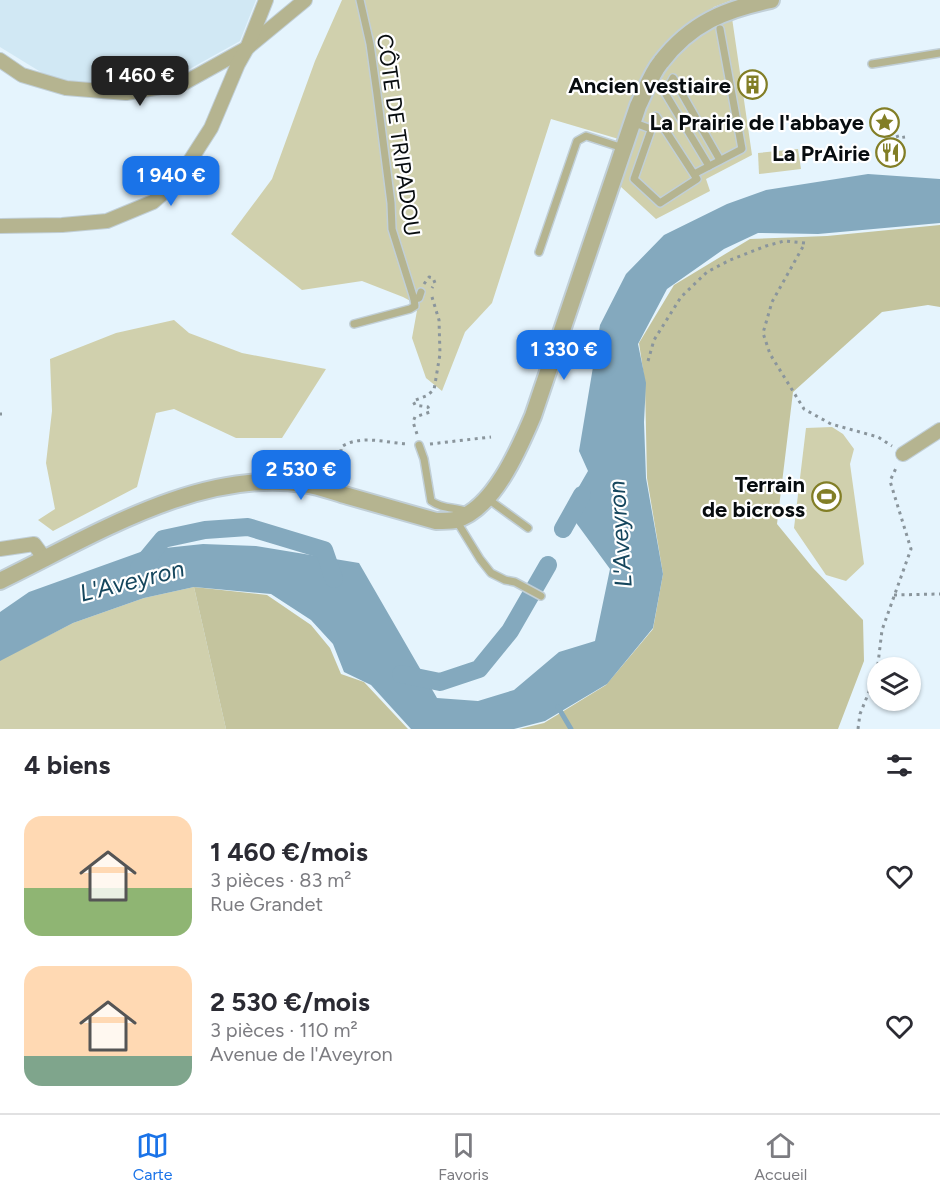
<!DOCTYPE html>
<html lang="fr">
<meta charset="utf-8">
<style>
body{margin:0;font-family:Figtree,sans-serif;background:#f2f2f3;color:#2b2b33;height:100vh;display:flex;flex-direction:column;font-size:22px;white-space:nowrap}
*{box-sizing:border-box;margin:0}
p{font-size:20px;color:#7c7c81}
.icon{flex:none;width:33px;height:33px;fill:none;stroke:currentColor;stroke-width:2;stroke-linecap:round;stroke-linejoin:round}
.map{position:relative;height:729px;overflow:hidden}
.drawer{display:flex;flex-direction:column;background:#fff;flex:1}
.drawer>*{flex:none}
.controls{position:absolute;left:867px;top:657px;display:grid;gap:12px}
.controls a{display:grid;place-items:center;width:54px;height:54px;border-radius:50%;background:#fff;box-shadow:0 2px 4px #0004;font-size:30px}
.price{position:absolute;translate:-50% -51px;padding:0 14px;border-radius:12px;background:#1a73e8;color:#fff;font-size:20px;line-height:39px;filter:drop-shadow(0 2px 3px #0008)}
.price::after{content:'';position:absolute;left:50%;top:36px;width:18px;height:14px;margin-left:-9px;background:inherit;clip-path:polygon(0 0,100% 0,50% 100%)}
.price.on{background:#222;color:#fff}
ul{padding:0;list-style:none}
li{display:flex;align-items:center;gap:18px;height:150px;padding:0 24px}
li span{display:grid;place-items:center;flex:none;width:168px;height:120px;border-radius:18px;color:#555}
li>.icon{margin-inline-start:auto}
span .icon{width:72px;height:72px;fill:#fffc;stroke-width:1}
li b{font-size:26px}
h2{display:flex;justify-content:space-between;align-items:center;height:72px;padding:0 24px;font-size:26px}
.menu{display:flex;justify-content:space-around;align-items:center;height:84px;border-top:2px solid #e1e1e2;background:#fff;font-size:16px;color:#7c7c81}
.menu a{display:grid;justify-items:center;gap:3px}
.menu .on{color:#1a73e8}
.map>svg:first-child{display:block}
.built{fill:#d1e8f4}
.green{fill:#d0d0ad}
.forest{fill:#c4c49e}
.water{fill:#84a9be}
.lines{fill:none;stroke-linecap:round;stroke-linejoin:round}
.stream{stroke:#84a9be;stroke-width:5}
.canal{stroke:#84a9be;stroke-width:18}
.service-casing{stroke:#c1cfd7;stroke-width:10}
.minor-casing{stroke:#c1cfd7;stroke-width:16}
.tertiary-casing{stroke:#c1cfd7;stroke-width:20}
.path{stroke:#8a959c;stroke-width:3;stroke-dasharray:3 4.5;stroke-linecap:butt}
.service{stroke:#b5b490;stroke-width:7}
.minor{stroke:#b5b490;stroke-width:14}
.tertiary{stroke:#b5b490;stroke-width:16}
.labels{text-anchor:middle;stroke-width:4.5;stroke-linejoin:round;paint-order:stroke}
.poi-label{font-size:22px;font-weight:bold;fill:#070c0f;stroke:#fff;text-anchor:end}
.street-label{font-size:22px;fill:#070c0f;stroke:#fff}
.water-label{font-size:24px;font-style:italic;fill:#15465d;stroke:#fff}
</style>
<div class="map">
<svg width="940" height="729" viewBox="0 0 940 729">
<rect width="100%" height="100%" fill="#e5f4fd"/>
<polygon class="built" points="0,0 256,0 240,41 177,76 135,84 91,84 60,79 44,74 0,47"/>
<g class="green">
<polygon points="342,0 732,0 714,7 674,37 622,140 551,119 492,303 465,332 442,391 426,378 412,338 418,305 403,297 362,281 302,290 231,234 272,179 315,61"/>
<path d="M732,18L752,155L706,179L710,191L656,219L620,186C639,128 652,65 707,30C715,25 724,22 732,18Z"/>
<polygon points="798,149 801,169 759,174 758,153"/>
<polygon points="174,320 189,333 242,353 326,369 282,438 236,438 174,409 156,413 137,487 53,531 38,520 55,509 46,463 52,411 50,359 116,333"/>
<polygon points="832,427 843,434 854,449 850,464 864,564 846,581 826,575 794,528 806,428"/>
<polygon points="194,587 226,729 0,729 0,660 73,623 144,598"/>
</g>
<g class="forest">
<polygon points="940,225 940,307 928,305 882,312 793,392 777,524 813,568 863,620 864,661 838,729 519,729 544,723 606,685 653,629 663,574 647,478 645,383 639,343 674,285 750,239 827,236"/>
<polygon points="194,587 267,595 311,625 330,648 341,674 364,682 408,729 226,729"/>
</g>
<polygon class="water" points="868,174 940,179 940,223 818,234 758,233 724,249 667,289 638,344 646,383 644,422 646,478 663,574 653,628 607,684 545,721 514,729 411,729 371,685 344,672 333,644 311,620 271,594 194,587 144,598 73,623 0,661 0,612 29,592 146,550 203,544 256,546 359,563 437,698 478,701 514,690 559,652 595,641 610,569 566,509 588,471 579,451 600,325 626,274 664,235 727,204 766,190"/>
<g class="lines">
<polyline class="stream" points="558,707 571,729"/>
<g class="canal">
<polyline points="563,529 582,495"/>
<polyline points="139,568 163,539 205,530 248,527 324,550 334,579"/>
<polyline points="401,674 440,682 479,669 510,631 548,565"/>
</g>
<defs>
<g id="service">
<polyline points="360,0 370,44 377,94 391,203 392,229 414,299 419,298 421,292"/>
<polyline points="872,64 940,53"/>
<polygon points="656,116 697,179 660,203 634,179"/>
<polyline points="632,122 651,129"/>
<polyline points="709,166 665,93 673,78 720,160"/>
<polyline points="694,174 742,149 720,29"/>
<polyline points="539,252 577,141 586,136 623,148"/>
<polyline points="354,324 410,309 415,306 414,299"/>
<path d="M419,445L424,459L431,501C442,509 454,507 466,511"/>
<polyline points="488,499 528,528"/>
<polyline points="456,520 480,559 491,573 505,580 515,582 541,596"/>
</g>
<g id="minor">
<polyline points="0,60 22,75 66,88 126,93 184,83 247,48 305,0"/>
<polyline points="0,226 62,225 107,221 153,202 177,181 211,128 238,64 247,48 266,0"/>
<polyline points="903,454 940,430"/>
<polyline points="0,549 34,544 45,559"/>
</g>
<path id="tertiary" d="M0,581C91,537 199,468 304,484C319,486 334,492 348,496C377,504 407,513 436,521C442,521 449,521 455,520C493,510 519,449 533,416L638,106C645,92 651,74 661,62C691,23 726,9 771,0"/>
</defs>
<use href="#service" class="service-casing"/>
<use href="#minor" class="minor-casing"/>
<use href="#tertiary" class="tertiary-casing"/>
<g class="path">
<polyline points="897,135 898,138 905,137"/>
<polyline points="424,284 429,277 433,278 435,283 432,288"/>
<polyline points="648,361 654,340 681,297 707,272 730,260 766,246 784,241 805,243 772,302 763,333 770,354 804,409 831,424 878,437 892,446"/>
<polyline points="0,414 2,414"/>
<polyline points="417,434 413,422 415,417 430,412 428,407 415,405 413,401 426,396 434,390 440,354 439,320 432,297"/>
<polyline points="430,444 491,437"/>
<path d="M345,458L341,454V447C361,434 386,443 408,444"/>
<polyline points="894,595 940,594"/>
<polyline points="858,729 860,714 877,672 882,630 911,549 890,481 897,466"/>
</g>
<use href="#service" class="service"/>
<use href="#minor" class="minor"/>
<use href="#tertiary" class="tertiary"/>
</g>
<defs>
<symbol id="building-ring" viewBox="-11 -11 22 22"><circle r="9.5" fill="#fff" stroke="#827e26" stroke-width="1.5"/><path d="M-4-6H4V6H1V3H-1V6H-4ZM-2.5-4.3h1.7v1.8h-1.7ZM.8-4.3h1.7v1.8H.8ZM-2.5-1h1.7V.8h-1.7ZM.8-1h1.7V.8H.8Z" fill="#827e26"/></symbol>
<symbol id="sight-ring" viewBox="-11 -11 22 22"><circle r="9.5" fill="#fff" stroke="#827e26" stroke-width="1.5"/><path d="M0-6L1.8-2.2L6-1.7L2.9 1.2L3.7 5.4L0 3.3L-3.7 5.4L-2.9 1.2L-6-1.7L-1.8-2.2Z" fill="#827e26"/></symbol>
<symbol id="restaurant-ring" viewBox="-11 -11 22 22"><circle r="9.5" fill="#fff" stroke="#827e26" stroke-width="1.5"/><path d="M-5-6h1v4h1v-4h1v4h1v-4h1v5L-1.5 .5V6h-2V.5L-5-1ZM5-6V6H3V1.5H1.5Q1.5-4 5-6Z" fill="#827e26"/></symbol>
<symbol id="stadium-ring" viewBox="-11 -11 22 22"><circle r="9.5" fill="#fff" stroke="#827e26" stroke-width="1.5"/><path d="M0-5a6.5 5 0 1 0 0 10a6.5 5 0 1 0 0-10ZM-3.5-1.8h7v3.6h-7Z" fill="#827e26"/></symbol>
</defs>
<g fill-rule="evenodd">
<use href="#building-ring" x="736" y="68" width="33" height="33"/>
<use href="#sight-ring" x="868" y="106" width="33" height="33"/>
<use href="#restaurant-ring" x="874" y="136" width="33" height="33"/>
<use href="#stadium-ring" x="810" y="480" width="33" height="33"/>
</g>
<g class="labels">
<g class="poi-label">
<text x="731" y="93">Ancien vestiaire</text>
<text x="864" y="130">La Prairie de l'abbaye</text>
<text x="870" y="161">La PrAirie</text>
<text x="805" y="492">Terrain<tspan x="805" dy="25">de bicross</tspan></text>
</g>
<g class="street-label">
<text transform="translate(399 135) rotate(82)" y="8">CÔTE DE TRIPADOU</text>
</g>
<g class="water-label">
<text transform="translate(620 534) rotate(-94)" y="8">L'Aveyron</text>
<text transform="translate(132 581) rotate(-14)" y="8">L'Aveyron</text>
</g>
</g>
</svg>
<div class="controls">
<a><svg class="icon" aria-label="layers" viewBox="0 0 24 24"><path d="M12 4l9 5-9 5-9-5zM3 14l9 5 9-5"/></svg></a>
</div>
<b class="price on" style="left:140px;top:107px">1 460 €</b>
<b class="price" style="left:171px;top:207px">1 940 €</b>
<b class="price" style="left:564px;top:381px">1 330 €</b>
<b class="price" style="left:301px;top:501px">2 530 €</b>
</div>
<section class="drawer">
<h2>4 biens<svg class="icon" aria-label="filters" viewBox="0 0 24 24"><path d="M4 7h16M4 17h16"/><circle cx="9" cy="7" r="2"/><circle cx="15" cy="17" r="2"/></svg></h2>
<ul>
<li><span style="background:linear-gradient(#ffd9b3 60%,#8fb573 0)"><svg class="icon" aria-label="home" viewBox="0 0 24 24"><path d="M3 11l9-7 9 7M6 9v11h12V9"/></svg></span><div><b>1 460 €/mois</b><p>3 pièces · 83 m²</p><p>Rue Grandet</p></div><svg class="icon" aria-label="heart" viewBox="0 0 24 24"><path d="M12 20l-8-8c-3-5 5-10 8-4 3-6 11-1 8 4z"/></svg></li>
<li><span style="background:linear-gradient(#ffd9b3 75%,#7fa58c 0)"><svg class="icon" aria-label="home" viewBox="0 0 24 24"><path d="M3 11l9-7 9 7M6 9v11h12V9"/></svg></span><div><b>2 530 €/mois</b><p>3 pièces · 110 m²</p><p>Avenue de l'Aveyron</p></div><svg class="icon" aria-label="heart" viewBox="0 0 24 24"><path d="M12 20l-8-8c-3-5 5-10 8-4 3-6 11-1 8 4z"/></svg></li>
</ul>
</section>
<nav class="menu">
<a class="on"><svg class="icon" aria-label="map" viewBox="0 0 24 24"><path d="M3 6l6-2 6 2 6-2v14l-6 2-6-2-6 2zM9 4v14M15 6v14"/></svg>Carte</a>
<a><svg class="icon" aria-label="saved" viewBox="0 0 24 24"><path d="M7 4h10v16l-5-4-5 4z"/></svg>Favoris</a>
<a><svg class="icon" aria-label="home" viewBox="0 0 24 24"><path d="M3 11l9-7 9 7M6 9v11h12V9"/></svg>Accueil</a>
</nav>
